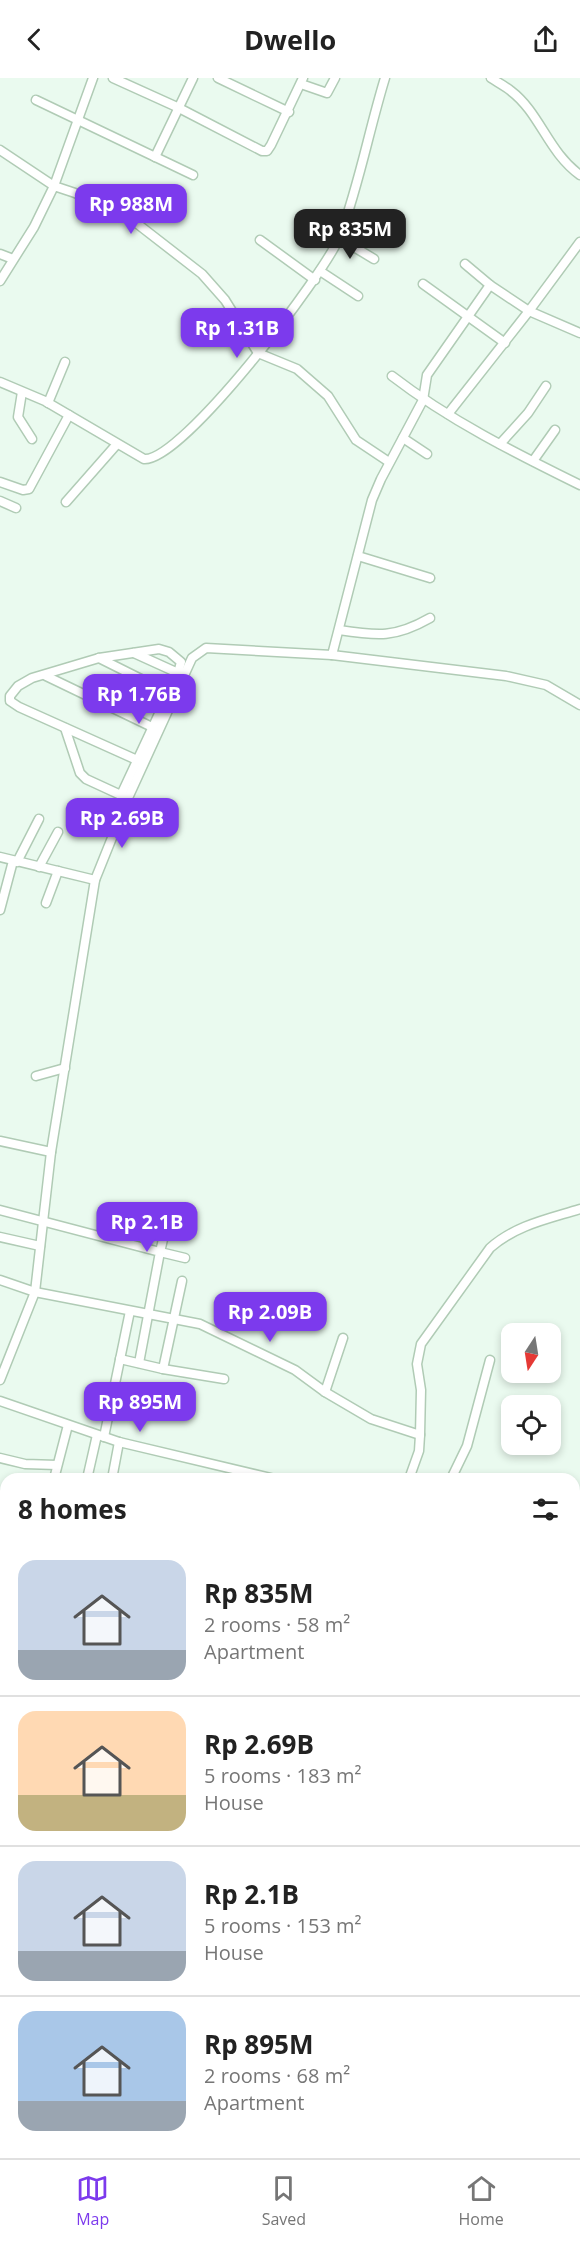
<!DOCTYPE html>
<meta charset="utf-8">
<style>
body{margin:0;font-family:"Open Sans",sans-serif;background:#f6f6f6;color:#222;height:100vh;display:flex;flex-direction:column;font-size:22px;white-space:nowrap}
*{box-sizing:border-box;margin:0}
p{font-size:20px;color:#767676}
.icon{flex:none;width:33px;height:33px;fill:none;stroke:currentColor;stroke-width:2;stroke-linecap:round;stroke-linejoin:round}
.map{position:relative;flex:1;overflow:hidden}
.panel{position:absolute;left:0px;top:1395px;width:580px;height:686px;display:flex;flex-direction:column;background:#fff;border-radius:18px 18px 0 0;box-shadow:0 3px 9px #0003}
.panel>*{flex:none}
.needle{width:39px;rotate:192deg}
.buttons{position:absolute;left:501px;top:1245px;display:grid;gap:12px}
.buttons a{display:grid;place-items:center;width:60px;height:60px;border-radius:12px;background:#fff;box-shadow:0 3px 9px #0003;font-size:30px}
.price{position:absolute;translate:-50% -51px;padding:0 14px;border-radius:12px;background:#7c3aed;color:#fff;font-size:20px;line-height:39px;filter:drop-shadow(0 2px 3px #0008)}
.price::after{content:'';position:absolute;left:50%;top:36px;width:18px;height:14px;margin-left:-9px;background:inherit;clip-path:polygon(0 0,100% 0,50% 100%)}
.price.active{background:#222;color:#fff}
ul{padding:0;list-style:none}
li{display:flex;align-items:center;gap:18px;height:150px;padding:0 18px}
li+li{border-top:2px solid #e0e0e0}
li span{display:grid;place-items:center;flex:none;width:168px;height:120px;border-radius:18px;color:#555}
li>.icon{margin-inline-start:auto}
span .icon{width:72px;height:72px;fill:#fffc;stroke-width:1}
li b{font-size:26px}
h2{display:flex;justify-content:space-between;align-items:center;height:72px;padding:0 18px;font-size:26px}
header{display:flex;justify-content:space-between;align-items:center;height:78px;padding:0 18px;background:#fff;font-size:27px;font-weight:700}
.menu{display:flex;justify-content:space-around;align-items:center;height:84px;border-top:2px solid #e0e0e0;background:#fff;font-size:16px;color:#767676}
.menu a{display:grid;justify-items:center;gap:3px}
.menu .active{color:#7c3aed}
.map>svg:first-child{display:block}
.residential{fill:#d9f1e0}
.lines{fill:none;stroke-linecap:round;stroke-linejoin:round}
.street-casing{stroke:#b0cbb5;stroke-width:11}
.highway-casing{stroke:#cad5cb;stroke-width:18}
.street{stroke:#fff;stroke-width:8}
.highway{stroke:#a8eda8;stroke-width:15}
</style>
<header><svg class="icon" aria-label="back" viewBox="0 0 24 24"><path d="M15 5l-7 7 7 7"/></svg>Dwello<svg class="icon" aria-label="share" viewBox="0 0 24 24"><path d="M12 15V3M7 8l5-5 5 5M5 13v7h14v-7"/></svg></header>
<div class="map">
<svg width="580" height="2080" viewBox="0 0 580 2080">
<rect width="100%" height="100%" fill="#eafaef"/>
<g class="residential">
<polygon points="0,1701 6,1703 6,1813 0,1810"/>
<polygon points="575,2039 580,2044 580,2080 82,2080 81,2075 574,2074"/>
</g>
<g class="lines">
<defs>
<g id="street">
<polyline points="113,0 177,29 262,73 267,73 271,67 303,0"/>
<polyline points="218,0 289,34"/>
<path d="M491,0C497,4 505,8 511,13C540,35 548,74 580,97"/>
<polyline points="301,6 327,15 335,0"/>
<polyline points="36,22 193,97"/>
<polyline points="0,72 54,108 93,0"/>
<polyline points="155,79 193,0"/>
<polyline points="339,160 374,181"/>
<polyline points="260,162 315,202"/>
<polyline points="0,176 13,181"/>
<polyline points="465,186 490,207"/>
<polyline points="320,193 358,218"/>
<polyline points="0,203 34,149 54,108 75,115 135,144 202,196 225,222 258,275 297,291 328,318 356,362 389,384"/>
<polyline points="423,206 505,265"/>
<path d="M392,298C449,342 515,375 580,407"/>
<path d="M0,304L45,323L144,381C182,384 324,197 340,158C359,107 369,52 385,0"/>
<polyline points="22,314 18,339 32,361"/>
<polyline points="48,325 65,284"/>
<polyline points="448,336 529,233 580,255"/>
<polyline points="403,360 427,376"/>
<polyline points="500,366 528,335 546,308"/>
<polyline points="533,383 555,352"/>
<polyline points="0,404 23,412 29,411 69,337"/>
<polyline points="0,423 16,430"/>
<polyline points="66,424 117,366"/>
<polyline points="358,478 430,500"/>
<path d="M339,552C378,558 395,560 430,540"/>
<polyline points="134,575 178,595"/>
<polyline points="332,577 506,598 546,607 580,627"/>
<polyline points="99,580 167,614"/>
<polyline points="46,598 152,649"/>
<polyline points="65,650 80,695 86,701 125,719"/>
<polyline points="121,717 178,595 181,584 169,574 159,571 99,580 32,600 18,608 10,618 10,623 19,629 137,682"/>
<polyline points="0,779 95,802"/>
<polyline points="17,784 39,741"/>
<polyline points="39,789 58,754"/>
<polyline points="46,825 58,793"/>
<polyline points="0,832 13,783"/>
<polyline points="36,998 65,990"/>
<polyline points="0,1063 51,1074"/>
<polyline points="0,1132 160,1174 139,1285"/>
<polyline points="169,1136 160,1174 185,1180"/>
<polyline points="0,1159 40,1168"/>
<polyline points="0,1202 35,1214 200,1246 295,1292 325,1314 371,1341 420,1357 419,1373 409,1401"/>
<polyline points="182,1203 163,1291 224,1301"/>
<polyline points="120,1281 163,1291"/>
<polyline points="0,1302 35,1214 51,1074 95,802 128,720 192,580 206,570 332,577 372,422 381,401 423,322 427,297 490,207 529,233 580,164"/>
<polyline points="325,1314 343,1260"/>
<polyline points="0,1323 119,1364 275,1401"/>
<path d="M420,1357L421,1312L417,1286L421,1266L490,1170C516,1147 548,1141 580,1131"/>
<polyline points="104,1359 130,1233"/>
<polyline points="0,1380 25,1386 57,1387"/>
<polyline points="54,1401 68,1347"/>
<polyline points="87,1401 97,1357"/>
<polyline points="112,1401 119,1364"/>
<polyline points="451,1401 467,1368 490,1282"/>
<polyline points="576,1521 580,1515"/>
<polyline points="0,1570 6,1575"/>
<polyline points="0,1732 6,1720"/>
<polyline points="0,1781 6,1782"/>
<polyline points="213,2080 215,2074"/>
</g>
<g id="highway">
<polyline points="0,1689 6,1691"/>
<polyline points="0,1700 6,1702"/>
<polyline points="574,2020 580,2025"/>
<polyline points="574,2039 580,2045"/>
</g>
</defs>
<use href="#street" class="street-casing"/>
<use href="#highway" class="highway-casing"/>
<use href="#street" class="street"/>
<use href="#highway" class="highway"/>
</g>
</svg>
<div class="buttons">
<a><svg class="needle" viewBox="-14 -14 28 28"><path d="M0-13l5 13h-10z" fill="#e53935"/><path d="M0 13l5-13h-10z" fill="#767676"/></svg></a>
<a><svg class="icon" aria-label="locate" viewBox="0 0 24 24"><circle cx="12" cy="12" r="6"/><path d="M12 2v4M12 18v4M2 12h4M18 12h4"/></svg></a>
</div>
<b class="price" style="left:131px;top:157px">Rp 988M</b>
<b class="price active" style="left:350px;top:182px">Rp 835M</b>
<b class="price" style="left:237px;top:281px">Rp 1.31B</b>
<b class="price" style="left:139px;top:647px">Rp 1.76B</b>
<b class="price" style="left:122px;top:771px">Rp 2.69B</b>
<b class="price" style="left:147px;top:1175px">Rp 2.1B</b>
<b class="price" style="left:270px;top:1265px">Rp 2.09B</b>
<b class="price" style="left:140px;top:1355px">Rp 895M</b>
<section class="panel">
<h2>8 homes<svg class="icon" aria-label="filters" viewBox="0 0 24 24"><path d="M4 7h16M4 17h16"/><circle cx="9" cy="7" r="2"/><circle cx="15" cy="17" r="2"/></svg></h2>
<ul>
<li><span style="background:linear-gradient(#c9d6e8 75%,#9aa5b1 0)"><svg class="icon" aria-label="home" viewBox="0 0 24 24"><path d="M3 11l9-7 9 7M6 9v11h12V9"/></svg></span><div><b>Rp 835M</b><p>2 rooms · 58 m²</p><p>Apartment</p></div></li>
<li><span style="background:linear-gradient(#ffd9b3 70%,#c2b280 0)"><svg class="icon" aria-label="home" viewBox="0 0 24 24"><path d="M3 11l9-7 9 7M6 9v11h12V9"/></svg></span><div><b>Rp 2.69B</b><p>5 rooms · 183 m²</p><p>House</p></div></li>
<li><span style="background:linear-gradient(#c9d6e8 75%,#9aa5b1 0)"><svg class="icon" aria-label="home" viewBox="0 0 24 24"><path d="M3 11l9-7 9 7M6 9v11h12V9"/></svg></span><div><b>Rp 2.1B</b><p>5 rooms · 153 m²</p><p>House</p></div></li>
<li><span style="background:linear-gradient(#a9c7e8 75%,#9aa5b1 0)"><svg class="icon" aria-label="home" viewBox="0 0 24 24"><path d="M3 11l9-7 9 7M6 9v11h12V9"/></svg></span><div><b>Rp 895M</b><p>2 rooms · 68 m²</p><p>Apartment</p></div></li>
</ul>
</section>
</div>
<nav class="menu">
<a class="active"><svg class="icon" aria-label="map" viewBox="0 0 24 24"><path d="M3 6l6-2 6 2 6-2v14l-6 2-6-2-6 2zM9 4v14M15 6v14"/></svg>Map</a>
<a><svg class="icon" aria-label="saved" viewBox="0 0 24 24"><path d="M7 4h10v16l-5-4-5 4z"/></svg>Saved</a>
<a><svg class="icon" aria-label="home" viewBox="0 0 24 24"><path d="M3 11l9-7 9 7M6 9v11h12V9"/></svg>Home</a>
</nav>
